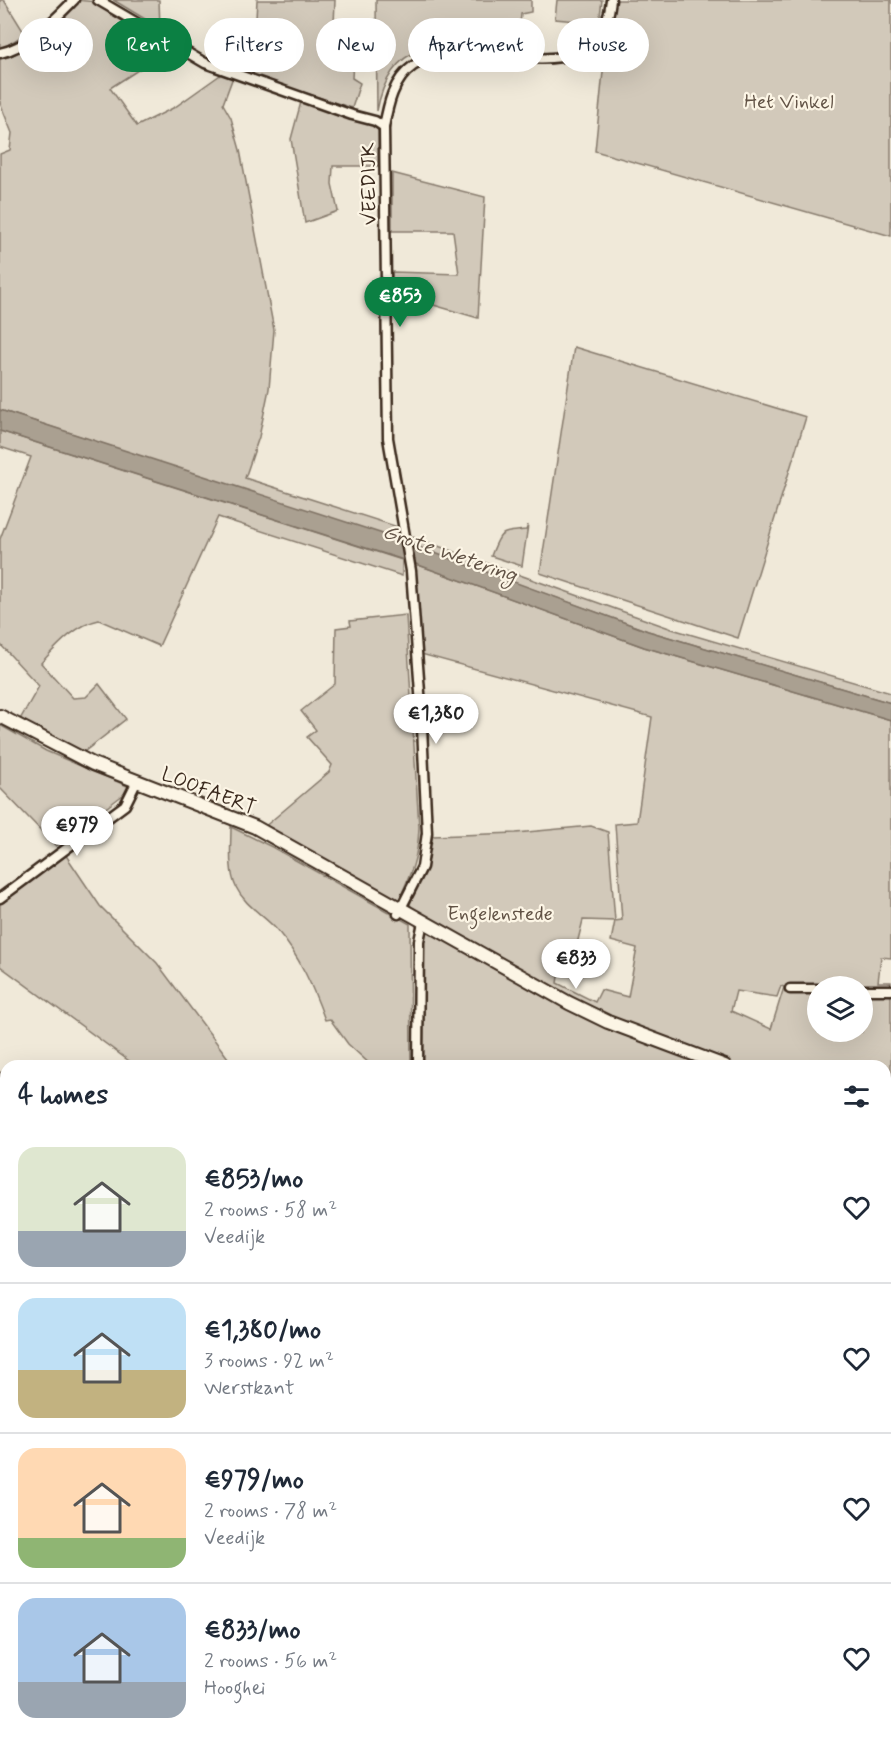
<!DOCTYPE html>
<meta charset="utf-8">
<style>
body{margin:0;font-family:Mynerve,sans-serif;background:#f6f6f7;color:#1f2937;height:100vh;display:flex;flex-direction:column;font-size:22px;white-space:nowrap}
*{box-sizing:border-box;margin:0}
p{font-size:20px;color:#747a83}
.icon{flex:none;width:33px;height:33px;fill:none;stroke:currentColor;stroke-width:2;stroke-linecap:round;stroke-linejoin:round}
.map{position:relative;flex:1;overflow:hidden}
.side{position:absolute;left:0px;top:1060px;width:891px;height:686px;display:flex;flex-direction:column;background:#fff;border-radius:18px 18px 0 0;box-shadow:0 6px 24px #0002}
.side>*{flex:none}
.banner{position:absolute;left:18px;top:18px;width:855px;height:54px;display:flex;gap:12px}
.fabs{position:absolute;left:807px;top:976px;display:grid;gap:12px}
.fabs a{display:grid;place-items:center;width:66px;height:66px;border-radius:50%;background:#fff;box-shadow:0 6px 24px #0002;font-size:30px}
.price{position:absolute;translate:-50% -51px;padding:0 14px;border-radius:21px;background:#fff;color:#222;font-size:20px;line-height:39px;filter:drop-shadow(0 2px 3px #0008)}
.price::after{content:'';position:absolute;left:50%;top:36px;width:18px;height:14px;margin-left:-9px;background:inherit;clip-path:polygon(0 0,100% 0,50% 100%)}
.price.active{background:#0b8043;color:#fff}
ul{padding:0;list-style:none}
li{display:flex;align-items:center;gap:18px;height:150px;padding:0 18px}
li+li{border-top:2px solid #e0e1e3}
li span{display:grid;place-items:center;flex:none;width:168px;height:120px;border-radius:18px;color:#555}
li>.icon{margin-inline-start:auto}
span .icon{width:72px;height:72px;fill:#fffc;stroke-width:1}
li b{font-size:26px}
h2{display:flex;justify-content:space-between;align-items:center;height:72px;padding:0 18px;font-size:26px}
.pill{padding:0 21px;border-radius:27px;background:#fff;box-shadow:0 6px 24px #0002;font-size:21px;line-height:54px}
.pill.active{background:#0b8043;color:#fff}
.map>svg:first-child{display:block}
.green{fill:#d2c9ba;stroke:#867a6c;stroke-width:1.5;fill-rule:evenodd}
.water{fill:#aaa091;stroke:#7e7163;stroke-width:1.5}
.lines{fill:none;stroke-linecap:round;stroke-linejoin:round}
.street-casing{stroke:#3b2a1e;stroke-width:13}
.secondary-casing{stroke:#3b2a1e;stroke-width:16}
.street{stroke:#fcf5e5;stroke-width:8}
.secondary{stroke:#fcf5e5;stroke-width:12}
.labels{text-anchor:middle;stroke-width:4.5;stroke-linejoin:round;paint-order:stroke}
.park-label{font-size:20px;fill:#615245;stroke:#fcf5e5}
.street-label{font-size:20px;fill:#3b2a1e;stroke:#fcf5e5}
.water-label{font-size:21px;font-style:italic;fill:#625346;stroke:#fcf5e5}
</style>
<div class="map">
<svg width="891" height="1745" viewBox="0 0 891 1745">
<rect width="100%" height="100%" fill="#f0e9d9"/>
<filter id="ink" filterUnits="userSpaceOnUse"><feTurbulence type="fractalNoise" baseFrequency=".0167" numOctaves="2"/><feDisplacementMap in="SourceGraphic" scale="12" xChannelSelector="R" yChannelSelector="G"/><feConvolveMatrix kernelMatrix="1 2 1 2 8 2 1 2 1" color-interpolation-filters="sRGB"/></filter>
<g filter="url(#ink)">
<g class="green">
<polygon points="0,0 4,0 25,34 0,50"/>
<path d="M77,0L97,2L174,47L110,88L137,126L175,107L223,73L233,77L223,104L231,118L240,150L274,330L269,389L259,437L245,478L395,526L401,542L0,410V154L10,150L12,133L0,103V59C26,56 59,17 77,0Z"/>
<polygon points="113,0 159,0 160,28 115,1"/>
<polygon points="257,0 335,0 334,25 355,27 352,78 360,83 352,108 253,76"/>
<path d="M376,0H531V12L521,14L518,46C454,44 392,29 377,111Z"/>
<polygon points="557,0 602,0 599,23 555,19"/>
<polygon points="615,0 891,0 891,236 595,151 604,62 607,65"/>
<polygon points="301,102 378,125 378,166 333,166 332,184 338,211 305,223 291,139"/>
<polygon points="392,173 485,197 478,318 392,293 392,272 459,274 453,231 392,231"/>
<polygon points="574,347 806,417 738,638 540,573"/>
<path d="M0,431L402,560V576L218,517L159,646L99,620C75,625 57,646 41,663L73,698L86,697L99,684L126,719L85,751L78,753L18,723L39,686L0,644V539L31,457L0,447Z"/>
<path d="M528,525L522,566L491,556C501,530 500,533 526,530Z"/>
<polygon points="407,535 672,629 891,693 891,703 648,631 410,545"/>
<path d="M413,563L644,647L891,720V958L881,957L878,982H891V1181L885,1183V1066H418L421,931L410,904L433,836L516,833L591,826L608,832L615,921L622,920L615,824L637,822L652,717L421,654ZM583,920L615,921L611,941L637,948L628,997L601,990L595,1002L557,983L559,971L570,972ZM781,986L784,987L771,1029L731,1011L736,991L777,997ZM818,987H862V1032H818Z"/>
<path d="M406,615L419,827C418,859 411,873 398,902L263,828L329,772L332,765L307,737L316,730L301,711L335,684L336,628L351,626L350,621Z"/>
<polygon points="0,725 46,751 132,788 56,846 0,788"/>
<path d="M231,827L272,847L410,924L411,1066H372L348,1044L330,1019L325,1020C313,987 300,957 277,930C264,915 245,906 236,887C228,871 231,845 231,827Z"/>
<polygon points="65,854 100,906 157,963 234,1066 136,1066 0,966 0,904"/>
<polygon points="0,1072 6,1074 6,1740 319,1740 291,1745 0,1745"/>
<polygon points="885,1187 888,1190 891,1189 891,1301 885,1298"/>
<polygon points="885,1361 891,1365 891,1745 642,1745 643,1740 885,1740"/>
</g>
<polygon class="water" points="0,410 380,533 648,631 891,703 891,720 644,647 413,563 0,431"/>
<g class="lines">
<defs>
<g id="street">
<polyline points="98,0 205,63 352,115 375,121 384,127"/>
<path d="M0,53C29,47 54,20 74,0"/>
<polyline points="0,898 125,805 136,783"/>
<path d="M398,914L422,867L427,833L421,706L411,571L388,438L384,127C388,105 393,80 413,66C472,25 599,108 611,0"/>
<polyline points="790,989 818,989"/>
<polyline points="862,990 891,990"/>
<polyline points="418,1066 419,941 423,922"/>
<polyline points="885,1435 888,1431"/>
<polyline points="885,1461 891,1465"/>
<polyline points="885,1571 891,1574"/>
<polyline points="417,1740 417,1745"/>
<polyline points="320,1745 349,1740"/>
</g>
<g id="secondary">
<polyline points="0,716 93,764 255,827 569,1003 608,1022 725,1066"/>
<polyline points="885,1128 891,1131"/>
</g>
</defs>
<use href="#street" class="street-casing"/>
<use href="#secondary" class="secondary-casing"/>
<use href="#street" class="street"/>
<use href="#secondary" class="secondary"/>
</g>
</g>
<g class="labels">
<g class="park-label">
<text x="789" y="108">Het Vinkel</text>
<text x="500" y="920">Engelenstede</text>
</g>
<g class="street-label">
<text transform="translate(368 184) rotate(-91)" y="7">VEEDIJK</text>
<text transform="translate(209 790) rotate(21)" y="7">LOOFAERT</text>
</g>
<g class="water-label">
<text transform="translate(450 553) rotate(19)" y="7">Grote Wetering</text>
</g>
</g>
</svg>
<div class="fabs">
<a><svg class="icon" aria-label="layers" viewBox="0 0 24 24"><path d="M12 4l9 5-9 5-9-5zM3 14l9 5 9-5"/></svg></a>
</div>
<b class="price active" style="left:400px;top:328px">€853</b>
<b class="price" style="left:436px;top:745px">€1,380</b>
<b class="price" style="left:77px;top:857px">€979</b>
<b class="price" style="left:576px;top:990px">€833</b>
<div class="banner">
<a class="pill">Buy</a>
<a class="pill active">Rent</a>
<a class="pill">Filters</a>
<a class="pill">New</a>
<a class="pill">Apartment</a>
<a class="pill">House</a>
</div>
<section class="side">
<h2>4 homes<svg class="icon" aria-label="filters" viewBox="0 0 24 24"><path d="M4 7h16M4 17h16"/><circle cx="9" cy="7" r="2"/><circle cx="15" cy="17" r="2"/></svg></h2>
<ul>
<li><span style="background:linear-gradient(#dfe7d0 70%,#9aa5b1 0)"><svg class="icon" aria-label="home" viewBox="0 0 24 24"><path d="M3 11l9-7 9 7M6 9v11h12V9"/></svg></span><div><b>€853/mo</b><p>2 rooms · 58 m²</p><p>Veedijk</p></div><svg class="icon" aria-label="heart" viewBox="0 0 24 24"><path d="M12 20l-8-8c-3-5 5-10 8-4 3-6 11-1 8 4z"/></svg></li>
<li><span style="background:linear-gradient(#bfe0f5 60%,#c2b280 0)"><svg class="icon" aria-label="home" viewBox="0 0 24 24"><path d="M3 11l9-7 9 7M6 9v11h12V9"/></svg></span><div><b>€1,380/mo</b><p>3 rooms · 92 m²</p><p>Werstkant</p></div><svg class="icon" aria-label="heart" viewBox="0 0 24 24"><path d="M12 20l-8-8c-3-5 5-10 8-4 3-6 11-1 8 4z"/></svg></li>
<li><span style="background:linear-gradient(#ffd9b3 75%,#8fb573 0)"><svg class="icon" aria-label="home" viewBox="0 0 24 24"><path d="M3 11l9-7 9 7M6 9v11h12V9"/></svg></span><div><b>€979/mo</b><p>2 rooms · 78 m²</p><p>Veedijk</p></div><svg class="icon" aria-label="heart" viewBox="0 0 24 24"><path d="M12 20l-8-8c-3-5 5-10 8-4 3-6 11-1 8 4z"/></svg></li>
<li><span style="background:linear-gradient(#a9c7e8 70%,#9aa5b1 0)"><svg class="icon" aria-label="home" viewBox="0 0 24 24"><path d="M3 11l9-7 9 7M6 9v11h12V9"/></svg></span><div><b>€833/mo</b><p>2 rooms · 56 m²</p><p>Hooghei</p></div><svg class="icon" aria-label="heart" viewBox="0 0 24 24"><path d="M12 20l-8-8c-3-5 5-10 8-4 3-6 11-1 8 4z"/></svg></li>
</ul>
</section>
</div>
